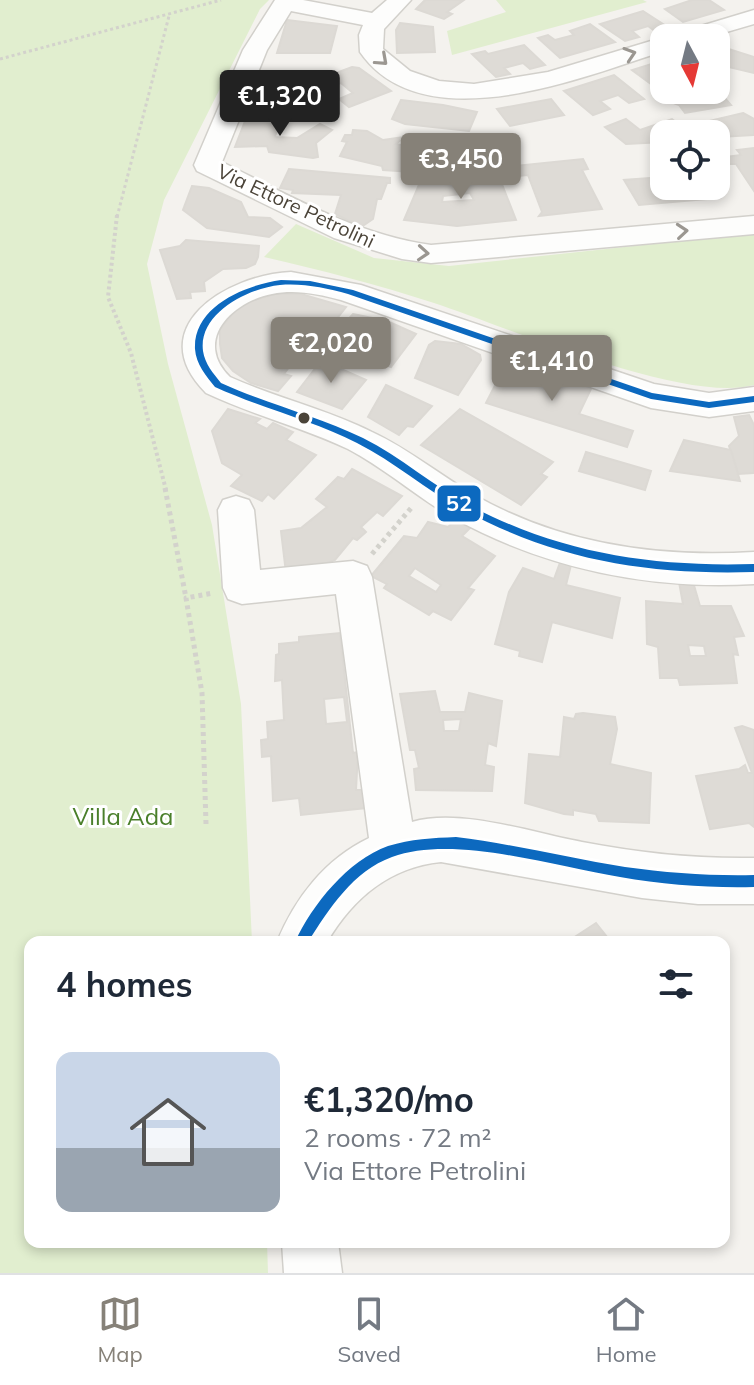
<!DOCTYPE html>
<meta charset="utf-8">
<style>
body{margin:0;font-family:Mulish,sans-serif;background:#f2f2f3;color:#1f2937;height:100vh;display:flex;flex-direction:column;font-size:30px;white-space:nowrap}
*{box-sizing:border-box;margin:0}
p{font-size:26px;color:#747a83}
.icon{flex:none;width:44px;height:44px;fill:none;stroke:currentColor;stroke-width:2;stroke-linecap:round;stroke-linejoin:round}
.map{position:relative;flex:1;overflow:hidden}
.details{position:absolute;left:24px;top:936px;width:706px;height:312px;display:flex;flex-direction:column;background:#fff;border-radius:16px;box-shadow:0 4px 12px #0003}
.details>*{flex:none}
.needle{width:52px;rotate:173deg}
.controls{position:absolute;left:650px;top:24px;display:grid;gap:16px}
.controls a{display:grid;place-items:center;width:80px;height:80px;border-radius:16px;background:#fff;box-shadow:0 4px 12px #0003;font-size:40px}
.price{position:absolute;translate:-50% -68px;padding:0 18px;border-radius:8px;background:#868178;color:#fff;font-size:26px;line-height:52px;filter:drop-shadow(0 2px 4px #0008)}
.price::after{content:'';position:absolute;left:50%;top:48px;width:24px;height:18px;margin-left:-12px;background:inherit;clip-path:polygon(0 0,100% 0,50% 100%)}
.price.active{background:#222;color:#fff}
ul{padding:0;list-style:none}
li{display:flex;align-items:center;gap:24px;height:200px;padding:0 32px}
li+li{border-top:2px solid #e0e1e3}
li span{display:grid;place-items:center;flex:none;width:224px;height:160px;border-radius:16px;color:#555}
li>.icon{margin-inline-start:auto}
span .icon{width:96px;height:96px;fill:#fffc;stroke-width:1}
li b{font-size:34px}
h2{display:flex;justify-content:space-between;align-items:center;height:96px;padding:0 32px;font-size:34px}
.dock{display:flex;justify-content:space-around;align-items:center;height:112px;border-top:2px solid #e0e1e3;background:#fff;font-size:22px;color:#747a83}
.dock a{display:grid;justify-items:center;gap:4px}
.dock .active{color:#868178}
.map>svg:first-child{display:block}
.green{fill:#e1eecf}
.building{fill:#dedbd6;stroke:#dcd9d4;stroke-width:2;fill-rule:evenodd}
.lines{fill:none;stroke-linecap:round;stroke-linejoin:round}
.minor-casing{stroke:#d2d0cb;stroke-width:3}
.path-far2{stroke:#d3d2cc;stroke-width:3;stroke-dasharray:3 3;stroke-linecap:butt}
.path-far1{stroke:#d3d2cc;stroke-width:4;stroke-dasharray:3 3;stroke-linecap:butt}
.path{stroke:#d3d2cc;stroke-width:5;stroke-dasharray:4 4;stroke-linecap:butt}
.minor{fill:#fdfdfc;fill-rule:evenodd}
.bus-1-casing{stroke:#fff;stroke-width:6}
.bus-1{fill:#0c69bf;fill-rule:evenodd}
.oneway{stroke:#9b9791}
.bus-dot{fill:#4b4439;stroke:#fff;stroke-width:3}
.labels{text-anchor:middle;stroke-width:6;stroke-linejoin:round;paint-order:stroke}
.far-street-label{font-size:20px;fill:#4b4439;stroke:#fff}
.park-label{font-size:24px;fill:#4a7f2a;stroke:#fff}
.line-badge{stroke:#fff;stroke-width:3}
.badge-label{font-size:22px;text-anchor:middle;font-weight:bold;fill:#fff}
</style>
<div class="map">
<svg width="754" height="1273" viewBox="0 0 754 1273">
<rect width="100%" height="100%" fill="#f4f2ee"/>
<g class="green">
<polygon points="0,0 269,0 260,9 164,200 147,264 168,364 212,525 241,704 252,942 30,942 30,1242 267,1242 268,1273 0,1273"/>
<polygon points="496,0 643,0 647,2 452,55 447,31 506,12"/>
<path d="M296,224L374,258L449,266L754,233V385C684,404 507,327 434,303C379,285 321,270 264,257Z"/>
</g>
<g class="building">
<polygon points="425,0 464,0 447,12 452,14 444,19 416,9"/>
<polygon points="709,0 724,10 683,22 665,9 692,0"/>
<polygon points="643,11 669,28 656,32 648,26 632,31 639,37 625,41 600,24"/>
<polygon points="287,20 337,26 330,53 277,53"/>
<polygon points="400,23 433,27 435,52 397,53 396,30"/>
<polygon points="590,24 615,42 560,58 538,38 548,35 555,40 574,35 570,31"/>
<polygon points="524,45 545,65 530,69 523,63 504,68 510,74 496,77 472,54 485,51 488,54"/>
<polygon points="716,45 754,57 754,73 716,64"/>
<polygon points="664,60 664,89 659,90 632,70"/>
<polygon points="352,67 359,68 391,91 349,107 339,99 353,93 341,83 324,89 314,81"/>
<polygon points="614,75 644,99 629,103 618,95 600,101 610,109 593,115 564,91"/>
<polygon points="716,88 731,105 685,113 679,105 668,101 696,90"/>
<polygon points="551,99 564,115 510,126 497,109"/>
<polygon points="401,100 443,105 477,112 469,131 405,124 392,119"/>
<polygon points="743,113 754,119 754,135 719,137 701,123"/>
<polygon points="247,116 280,119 275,137 297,138 320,124 332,130 316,143 318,157 313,158 269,152 267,146 235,147"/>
<polygon points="626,119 640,130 672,119 691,134 664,134 664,142 626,144 605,127"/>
<polygon points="353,130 367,131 383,140 404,137 396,144 406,146 406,153 411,153 412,172 383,170 382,166 340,156 347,142 342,141 345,135 352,135"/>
<polygon points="494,142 501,157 430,164 430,156 425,153 434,145 471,146"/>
<polygon points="754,148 754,191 736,164 723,164 718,158 741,155 737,150"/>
<polygon points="583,159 588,169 582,170 602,209 539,216 542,212 528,175 518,176 514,166"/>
<polygon points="289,169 390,178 390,183 387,183 381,199 377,199 373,219 361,227 335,214 341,195 292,193 293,190 280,188"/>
<polygon points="659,173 664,172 664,186 714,186 720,198 639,205 624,180 664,177"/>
<path d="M498,174L516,220L457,226L404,220L421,180ZM470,193L474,200L442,202L443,196Z"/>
<polygon points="192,186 209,188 241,202 248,217 270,218 282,227 269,237 207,228 183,210"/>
<polygon points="186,240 259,246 258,257 255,264 246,268 223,269 204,282 205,291 190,292 191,298 177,299 160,250 180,246"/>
<polygon points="275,294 301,294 346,307 319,341 291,332 290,336 294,337 285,342 287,348 298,355 284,374 291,376 278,391 251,383 233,371 222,358 220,344 220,329 234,312 251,301"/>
<polygon points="353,314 387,321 416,334 391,367 333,347 341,327"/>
<polygon points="435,341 461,344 480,355 481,360 458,395 415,378 429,345"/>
<polygon points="325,362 366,380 342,409 297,392 317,366"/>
<polygon points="506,364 591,389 579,414 633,431 627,447 486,403"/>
<polygon points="386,385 432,406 413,427 407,426 399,435 368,417"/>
<polygon points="228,409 260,419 255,423 267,429 273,423 293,432 286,440 316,455 274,499 268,494 262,501 231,486 242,475 222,463 212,431"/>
<polygon points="460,409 553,462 541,474 547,477 521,505 421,445"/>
<polygon points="749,415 754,425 754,473 738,474 729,446 739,436 734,417"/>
<polygon points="684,440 731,450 740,481 670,471"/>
<polygon points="586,452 651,471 645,490 579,471"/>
<polygon points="352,469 402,496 383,516 377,512 361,527 366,532 357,540 353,538 335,560 327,563 327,569 286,573 281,531 301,528 327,507 316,499 338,477 344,479"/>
<path d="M457,519L471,527L462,536L495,556L468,588L474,590L451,620L433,611L429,615L384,588L387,584L371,576L404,536L417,538L428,522L448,527ZM415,568L441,585L436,592L409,576Z"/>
<polygon points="561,560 571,565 566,585 620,598 612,638 552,622 542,662 519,656 520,651 495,644 509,592 523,568 554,579"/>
<path d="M679,582H693L700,606H731L744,636L734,637L738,655L733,654L737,683L680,685L678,678H660L658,647L647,644L646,601L683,604ZM688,645L704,646L706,656H690Z"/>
<path d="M340,633L353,753L358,752L356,790H364L366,808L301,815L299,798L273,801L271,756L262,757L261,740L268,739L267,722L284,720L282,680L275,681L276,655L279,654V644L299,642V637ZM344,697L347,722L326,724L324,699Z"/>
<path d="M435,691L440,712H465L469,693L502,701L496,746L488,743L485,765L494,767L492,791L416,790L414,769L419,768L415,750H410L400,694ZM461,719L459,731H444L443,720Z"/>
<polygon points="583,713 615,717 617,729 610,764 651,773 649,823 599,821 596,814 573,810 573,815 564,814 525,803 529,754 560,757 564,717 574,719 576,714"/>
<polygon points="742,726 754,730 754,827 749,823 710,829 696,776 739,769 745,765 748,773 752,773 735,728"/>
<polygon points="596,923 611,942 571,942 570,940"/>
</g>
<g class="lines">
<defs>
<g id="minor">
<path d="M275,0H303L372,13L387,0H411L384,29L383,49L410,71L439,81L474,84L548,72L754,10V24L706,38H664V51C583,77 423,143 360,52L359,35L363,25L291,11L267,50L222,162C290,196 355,234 431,245L754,216V234L431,263L402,259L334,238L197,171L194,165L243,50Z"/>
<path d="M291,272L361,285L654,384L709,393L754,387V411L709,417L651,408L341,300C318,294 295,289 272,294C231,302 193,341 230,377C276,398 326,409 372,432C409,449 441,476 476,496C561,544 658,558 754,552V584C650,590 547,569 455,519C418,498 386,469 348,449C302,427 252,415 206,393C141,328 226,275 291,272Z"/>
<path d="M236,496L249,500L254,510L260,570L353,561L367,566L372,577L412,822C461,808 533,833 582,842C639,853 696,859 754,858V904H698L642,898L441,862C390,867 353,898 327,942H277C295,898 325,859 369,838L336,594L242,604L228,599L223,588L218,510L223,500Z"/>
<polygon points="282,1242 338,1242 342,1273 284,1273"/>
</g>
</defs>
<use href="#minor" class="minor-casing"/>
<g class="path-far2">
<polyline points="0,59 221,0"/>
<polyline points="117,217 169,16"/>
</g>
<polyline class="path-far1" points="117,215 108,297 131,353 166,490"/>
<g class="path">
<polyline points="165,488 186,598"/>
<polyline points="372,554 412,507"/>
<polyline points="206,824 202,693 186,598 213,593"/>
</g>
<use href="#minor" class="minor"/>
<defs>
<g id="bus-1">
<path d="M281,280L310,281L353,290L652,393L709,402L754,396V402L709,408L651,399L348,294C326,288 303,283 280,285C249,288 198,313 203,351C205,364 213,373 221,383C267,404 317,416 363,438C401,457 433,486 471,506C562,554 653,567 754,564V572C649,575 559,561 465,511C427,491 395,462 357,443C312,420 261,408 215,387C206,376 196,364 195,349C193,306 246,285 281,280Z"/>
<path d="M456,837C513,844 569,858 625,867C668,873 711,876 754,875V887C709,888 665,885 620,877C555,867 455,834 392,857C353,871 329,909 308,942H295C312,905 348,860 388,846C411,839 433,838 456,837Z"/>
</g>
</defs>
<use href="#bus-1" class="bus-1-casing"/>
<use href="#bus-1" class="bus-1"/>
</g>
<defs><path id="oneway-chevron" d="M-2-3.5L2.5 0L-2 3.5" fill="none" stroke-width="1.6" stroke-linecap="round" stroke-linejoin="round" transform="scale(2)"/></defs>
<g class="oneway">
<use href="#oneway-chevron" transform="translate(630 54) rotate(-18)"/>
<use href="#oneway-chevron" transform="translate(382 60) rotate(42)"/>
<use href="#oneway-chevron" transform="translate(682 231) rotate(-5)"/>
<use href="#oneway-chevron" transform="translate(423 253) rotate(4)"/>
</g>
<circle class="bus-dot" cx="304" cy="418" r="7"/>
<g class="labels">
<g class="far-street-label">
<text transform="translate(296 206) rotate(25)" y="7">Via Ettore Petrolini</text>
</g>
<g class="park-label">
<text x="123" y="825">Villa Ada</text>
</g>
</g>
<rect class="line-badge" x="436" y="484" width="46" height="39" rx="8" fill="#0c69bf"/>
<g class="badge-label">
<text x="459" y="511">52</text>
</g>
</svg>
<div class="controls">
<a><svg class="needle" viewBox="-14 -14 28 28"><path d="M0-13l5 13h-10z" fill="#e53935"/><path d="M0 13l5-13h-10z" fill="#747a83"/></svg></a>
<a><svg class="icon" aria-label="locate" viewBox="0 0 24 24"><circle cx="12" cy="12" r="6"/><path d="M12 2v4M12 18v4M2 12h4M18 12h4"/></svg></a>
</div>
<b class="price active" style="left:280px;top:138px">€1,320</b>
<b class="price" style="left:461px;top:201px">€3,450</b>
<b class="price" style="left:331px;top:385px">€2,020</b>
<b class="price" style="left:552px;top:403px">€1,410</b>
<section class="details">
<h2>4 homes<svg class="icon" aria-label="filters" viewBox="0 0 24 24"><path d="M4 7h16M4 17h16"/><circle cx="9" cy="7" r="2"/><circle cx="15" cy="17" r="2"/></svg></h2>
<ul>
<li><span style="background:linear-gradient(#c9d6e8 60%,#9aa5b1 0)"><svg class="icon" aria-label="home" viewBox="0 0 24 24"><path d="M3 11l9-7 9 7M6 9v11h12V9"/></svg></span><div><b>€1,320/mo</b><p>2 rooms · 72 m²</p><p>Via Ettore Petrolini</p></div></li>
</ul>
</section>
</div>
<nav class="dock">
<a class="active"><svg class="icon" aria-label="map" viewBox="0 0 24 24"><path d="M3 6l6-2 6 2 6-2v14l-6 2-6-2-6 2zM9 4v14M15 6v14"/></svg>Map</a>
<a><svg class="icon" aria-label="saved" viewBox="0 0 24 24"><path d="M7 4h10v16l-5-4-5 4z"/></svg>Saved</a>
<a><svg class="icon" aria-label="home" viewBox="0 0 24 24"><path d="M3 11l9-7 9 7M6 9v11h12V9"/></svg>Home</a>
</nav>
